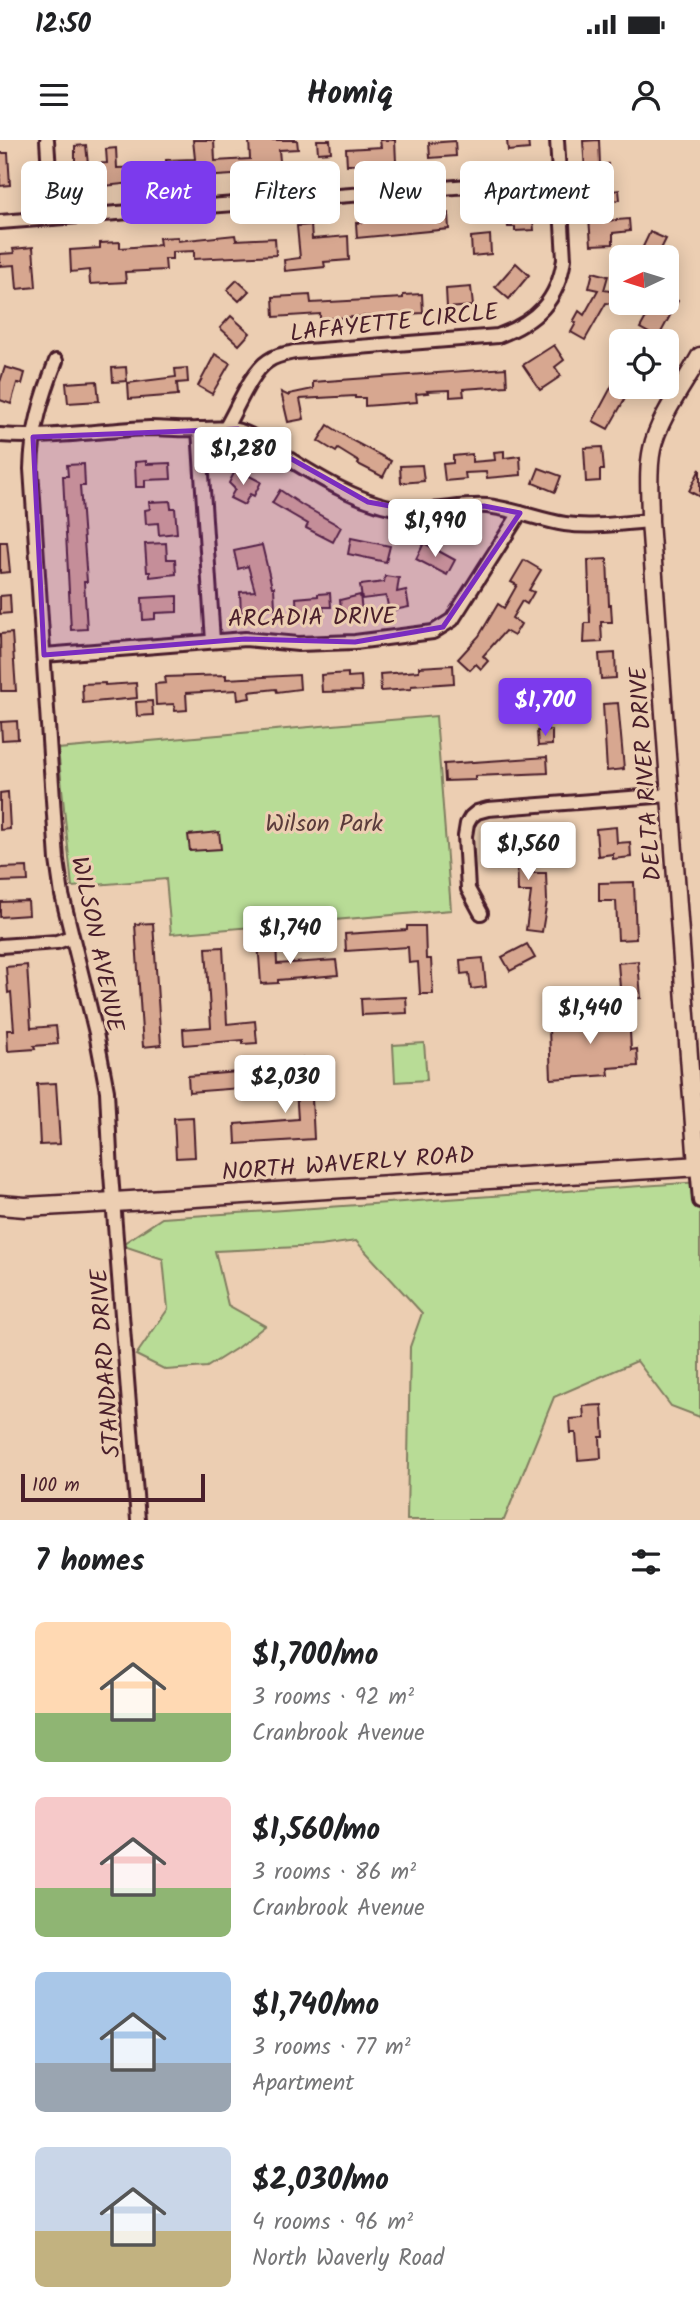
<!DOCTYPE html>
<meta charset="utf-8">
<style>
body{margin:0;font-family:Kalam,sans-serif;background:#f2f2f2;color:#202124;height:100vh;display:flex;flex-direction:column;font-size:26px;white-space:nowrap}
*{box-sizing:border-box;margin:0}
p{font-size:23px;color:#757577}
.icon{flex:none;width:38px;height:38px;fill:none;stroke:currentColor;stroke-width:2;stroke-linecap:round;stroke-linejoin:round}
.map{position:relative;height:1380px;overflow:hidden}
.details{display:flex;flex-direction:column;background:#fff;flex:1}
.details>*{flex:none}
.guide{position:absolute;left:21px;top:21px;width:658px;height:63px;display:flex;gap:14px}
.needle{width:46px;rotate:266deg}
.controls{position:absolute;left:609px;top:105px;display:grid;gap:14px}
.controls a{display:grid;place-items:center;width:70px;height:70px;border-radius:10px;background:#fff;box-shadow:0 4px 18px #0003;font-size:35px}
.scale{position:absolute;left:21px;bottom:18px;width:184px;box-sizing:border-box;padding-left:7px;border:4px solid #4a1f2b;border-top:0;font-size:19px;line-height:24px;white-space:nowrap;color:#4a1f2b;-webkit-text-stroke:5px #ecceb2;paint-order:stroke}
.price{position:absolute;translate:-50% -60px;padding:0 16px;border-radius:7px;background:#fff;color:#222;font-size:23px;line-height:46px;filter:drop-shadow(0 2px 4px #0008)}
.price::after{content:'';position:absolute;left:50%;top:42px;width:21px;height:16px;margin-left:-10px;background:inherit;clip-path:polygon(0 0,100% 0,50% 100%)}
.price.selected{background:#7c3aed;color:#fff}
ul{padding:0;list-style:none}
li{display:flex;align-items:center;gap:21px;height:175px;padding:0 35px}
li span{display:grid;place-items:center;flex:none;width:196px;height:140px;border-radius:10px;color:#555}
li>.icon{margin-inline-start:auto}
span .icon{width:84px;height:84px;fill:#fffc;stroke-width:1}
li b{font-size:30px}
h2{display:flex;justify-content:space-between;align-items:center;height:84px;padding:0 35px;font-size:30px}
.tag{padding:0 24px;border-radius:10px;background:#fff;box-shadow:0 4px 18px #0003;font-size:24px;line-height:63px}
.tag.selected{background:#7c3aed;color:#fff}
.status{display:flex;justify-content:space-between;align-items:center;height:49px;padding:0 35px;background:#fff;direction:ltr}
.status svg{height:19px;fill:currentColor}
header{display:flex;justify-content:space-between;align-items:center;height:91px;padding:0 35px;background:#fff;font-size:32px;font-weight:700}
.map>svg:first-child{display:block}
.green{fill:#b8dc96;stroke:#817e60;stroke-width:2}
.building{fill:#d7a790;stroke:#4a1f2b;stroke-width:2}
.lines{fill:none;stroke-linecap:round;stroke-linejoin:round}
.minor-casing{stroke:#4a1f2b;stroke-width:18}
.tertiary-casing{stroke:#4a1f2b;stroke-width:21}
.secondary-casing{stroke:#4a1f2b;stroke-width:23}
.minor{stroke:#ecceb2;stroke-width:12}
.tertiary{stroke:#ecceb2;stroke-width:16}
.secondary{stroke:#ecceb2;stroke-width:18}
.marked{fill:#7b2cbf;fill-opacity:0.2;stroke:#7b2cbf;stroke-width:5;stroke-linejoin:round}
.labels{text-anchor:middle;stroke-width:6;stroke-linejoin:round;paint-order:stroke}
.street-label{font-size:24px;fill:#4a1f2b;stroke:#ecceb2}
.park-label{font-size:24px;fill:#5a3b3b;stroke:#ecceb2}
</style>
<div class="status"><b>12:50</b><svg viewBox="0 0 49 12"><path d="M0 12V9h3v3zM5 12V6h3v6zM10 12V3h3v9zM15 12V0h3v12zM26 1h20v11H26zM47 4h2v5h-2z"/></svg></div>
<header><svg class="icon" aria-label="menu" viewBox="0 0 24 24"><path d="M4 6h16M4 12h16M4 18h16"/></svg>Homiq<svg class="icon" aria-label="person" viewBox="0 0 24 24"><circle cx="12" cy="8" r="4"/><path d="M4 21q1-7 8-7t8 7"/></svg></header>
<div class="map">
<svg width="700" height="1380" viewBox="0 0 700 1380">
<rect width="100%" height="100%" fill="#ecceb2"/>
<filter id="ink" filterUnits="userSpaceOnUse"><feTurbulence type="fractalNoise" baseFrequency=".0143" numOctaves="2"/><feDisplacementMap in="SourceGraphic" scale="14" xChannelSelector="R" yChannelSelector="G"/><feConvolveMatrix kernelMatrix="1 2 1 2 8 2 1 2 1" color-interpolation-filters="sRGB"/></filter>
<g filter="url(#ink)">
<g class="green">
<polygon points="436,576 451,770 171,794 166,739 72,747 58,609"/>
<polygon points="424,903 427,940 395,942 393,905"/>
<polygon points="700,1042 700,1277 671,1266 637,1221 554,1257 504,1380 407,1380 410,1207 422,1173 356,1101 320,1106 215,1111 228,1165 265,1186 237,1208 207,1227 166,1230 136,1215 168,1169 163,1119 121,1105 162,1078"/>
</g>
<g class="building">
<polygon points="193,0 214,0 215,21 250,19 249,0 297,0 298,9 279,10 281,32 170,39 95,47 95,45 75,47 75,6 86,5 88,24 107,23 106,9 116,8 117,28 146,27 166,25 166,20 195,19"/>
<polygon points="317,0 330,0 331,12 318,13"/>
<polygon points="380,0 395,0 396,22 347,25 346,9 381,7"/>
<polygon points="507,0 528,0 529,9 508,11"/>
<polygon points="599,0 600,25 608,24 609,43 581,45 580,31 585,31 583,1"/>
<polygon points="455,1 456,16 430,18 429,3"/>
<polygon points="0,13 8,13 10,45 0,46"/>
<polygon points="619,50 620,60 604,62 605,81 629,79 630,91 613,93 613,104 591,105 588,63 604,62 603,52"/>
<polygon points="532,69 534,90 515,91 515,87 508,87 507,70"/>
<polygon points="448,73 449,89 357,98 356,83"/>
<polygon points="311,85 312,99 348,96 349,120 324,122 325,127 285,131 284,120 300,118 297,86"/>
<polygon points="650,92 666,99 657,117 649,117 640,113"/>
<polygon points="235,95 236,100 275,98 276,115 194,119 194,111 172,112 172,119 165,119 166,130 125,132 126,142 90,144 89,130 71,132 70,110 100,108 100,103 120,102 120,108 160,105 159,98 178,97 178,101"/>
<polygon points="490,95 491,114 472,116 471,97"/>
<polygon points="33,107 36,147 17,149 15,125 0,126 0,114 14,113 13,109"/>
<polygon points="516,123 529,135 509,159 495,147"/>
<polygon points="593,132 608,136 604,150 621,153 621,165 606,163 585,200 571,192 576,183 573,182 579,171 584,175 598,150 589,148"/>
<polygon points="237,140 249,151 239,161 227,150"/>
<polygon points="471,147 473,166 447,168 446,149"/>
<polygon points="422,154 423,173 320,179 320,174 274,177 273,157 310,155 311,163 403,158 403,155"/>
<polygon points="667,155 678,161 658,198 640,188 654,163 667,163"/>
<polygon points="231,176 250,193 239,205 220,188"/>
<polygon points="554,205 564,220 555,227 561,236 540,250 523,225"/>
<polygon points="215,214 230,223 212,254 198,246"/>
<polygon points="5,227 25,233 22,244 17,243 11,264 0,260 0,242"/>
<polygon points="126,227 127,241 113,242 112,228"/>
<polygon points="187,228 188,242 177,243 178,255 129,259 128,243 176,237 175,229"/>
<polygon points="506,228 507,246 463,249 464,256 450,257 450,250 427,251 428,253 416,254 417,262 365,266 365,258 355,258 355,256 300,259 304,279 288,282 281,252 289,256 289,254 313,249 313,242"/>
<polygon points="621,229 621,251 627,255 608,289 593,281"/>
<polygon points="97,241 99,261 68,263 66,243"/>
<polygon points="328,285 353,301 391,321 383,337 358,324 359,322 338,309 336,312 318,301"/>
<polygon points="602,307 604,330 600,330 600,341 586,342 584,308"/>
<polygon points="504,311 504,318 520,316 521,335 487,338 486,332 465,333 466,339 445,341 443,324 453,323 453,316 472,314 472,322 495,320 494,312"/>
<polygon points="146,321 146,324 170,323 171,339 145,340 145,347 136,347 135,322"/>
<polygon points="84,324 85,346 80,346 87,442 84,442 87,489 71,490 63,336 68,336 67,325"/>
<polygon points="422,325 424,341 401,343 400,326"/>
<polygon points="539,328 561,336 555,352 533,343"/>
<polygon points="236,329 261,342 254,356 250,354 244,365 230,358 235,349 229,343"/>
<polygon points="700,329 700,357 689,351"/>
<polygon points="280,350 302,365 341,387 333,402 306,388 308,384 272,363"/>
<polygon points="170,361 171,368 175,368 177,393 159,395 158,383 146,384 145,370 150,369 149,362"/>
<polygon points="351,398 390,406 386,422 348,414"/>
<polygon points="0,402 7,402 10,432 0,433"/>
<polygon points="166,403 167,419 175,419 176,434 150,437 150,432 147,432 145,404"/>
<polygon points="424,403 455,420 447,435 416,419"/>
<polygon points="262,405 272,447 274,447 275,468 253,469 253,472 241,473 240,452 255,451 248,426 238,429 234,411"/>
<polygon points="607,419 609,465 611,465 612,482 601,482 602,502 584,503 585,483 590,483 588,420"/>
<polygon points="524,420 541,430 529,450 534,452 527,464 522,461 512,478 521,484 514,496 505,491 483,516 488,521 481,529 476,524 470,530 458,519 479,496 498,464 504,468 517,445 511,442"/>
<polygon points="385,436 399,438 397,452 406,450 409,467 389,471 386,456 362,459 360,445 384,442"/>
<polygon points="330,453 331,467 323,467 324,475 297,477 296,458 318,456 318,454"/>
<polygon points="10,455 11,473 0,474 0,456"/>
<polygon points="360,455 362,471 342,474 340,460"/>
<polygon points="177,456 177,472 155,473 155,479 143,480 142,458"/>
<polygon points="12,493 16,551 1,551 0,494"/>
<polygon points="615,513 616,538 601,539 599,514"/>
<polygon points="453,525 454,543 411,546 411,549 381,551 380,534 419,531 419,527"/>
<polygon points="348,533 348,537 361,536 362,551 322,552 321,535"/>
<polygon points="226,535 226,539 299,535 300,549 277,552 276,549 249,552 250,558 238,560 237,550 186,553 187,570 175,571 174,564 156,565 155,544 166,543 165,537"/>
<polygon points="105,543 105,545 136,543 137,558 83,563 82,544"/>
<polygon points="152,561 153,575 137,576 136,562"/>
<polygon points="618,563 624,629 607,631 603,564"/>
<polygon points="17,581 18,599 2,600 1,582"/>
<polygon points="552,590 552,605 538,606 537,591"/>
<polygon points="547,617 548,633 475,636 475,640 445,641 444,624"/>
<polygon points="8,652 10,689 0,690 0,653"/>
<polygon points="616,687 617,703 630,702 631,717 613,719 613,714 598,716 596,689"/>
<polygon points="219,692 221,709 190,711 188,695"/>
<polygon points="529,700 530,733 546,733 547,761 542,792 526,790 531,752 518,752 517,718 501,718 500,701"/>
<polygon points="27,727 28,741 0,742 0,728"/>
<polygon points="634,742 636,799 618,800 616,761 599,761 599,743"/>
<polygon points="28,761 29,775 0,777 0,762"/>
<polygon points="153,783 161,905 143,907 135,784"/>
<polygon points="407,786 425,786 426,819 431,819 433,854 420,854 418,822 409,823 408,807 346,811 345,794 407,790"/>
<polygon points="276,800 277,824 336,820 338,835 278,840 278,843 261,844 258,801"/>
<polygon points="527,804 535,818 510,831 502,817"/>
<polygon points="223,807 227,884 255,881 257,903 243,904 243,900 184,905 183,889 211,887 206,808"/>
<polygon points="483,818 486,847 471,849 469,833 461,834 460,820"/>
<polygon points="638,821 641,858 621,859 618,823"/>
<polygon points="27,825 31,888 56,886 58,904 34,906 35,909 8,911 7,890 14,890 11,852 8,853 6,827"/>
<polygon points="406,857 407,873 362,875 361,859"/>
<polygon points="629,873 631,910 637,909 638,926 608,928 609,935 551,939 549,888 552,888 552,879"/>
<polygon points="310,918 314,999 236,1004 235,984 298,979 294,919"/>
<polygon points="265,930 266,946 189,952 188,936"/>
<polygon points="56,943 60,1004 40,1005 37,944"/>
<polygon points="193,977 195,1017 176,1018 174,978"/>
<polygon points="602,1265 604,1297 600,1297 601,1318 578,1320 576,1293 571,1293 570,1279 584,1278 583,1266"/>
</g>
<g class="lines">
<defs>
<g id="minor">
<polyline points="47,0 52,78"/>
<polyline points="0,82 559,39"/>
<path d="M56,221C42,257 32,290 31,329L57,720L62,755L96,893L107,951L111,1034L138,1380"/>
<path d="M226,287C237,269 251,232 268,221C276,215 285,214 295,212L498,196C536,182 558,161 564,119L557,0"/>
<polyline points="199,289 213,501"/>
<path d="M0,295C50,299 100,290 150,288C166,288 182,290 198,289C218,289 232,286 250,295C298,323 351,364 407,370C434,373 461,364 487,366C514,369 539,380 565,384C593,388 622,383 650,381"/>
<polyline points="44,515 245,499 298,504 355,502 433,492 452,480 520,373"/>
<polyline points="481,773 468,749 465,696 467,684 471,677 477,672 488,669 669,655"/>
<polyline points="0,806 57,802 71,797"/>
<polyline points="697,1026 700,1061"/>
</g>
<path id="tertiary" d="M697,1026L650,381C650,357 647,332 652,309C658,279 685,243 700,216"/>
<polyline id="secondary" points="0,1065 25,1067 114,1062 700,1026"/>
</defs>
<use href="#minor" class="minor-casing"/>
<use href="#tertiary" class="tertiary-casing"/>
<use href="#secondary" class="secondary-casing"/>
<use href="#minor" class="minor"/>
<use href="#tertiary" class="tertiary"/>
<use href="#secondary" class="secondary"/>
</g>
</g>
<path class="marked" d="M238,289L368,362L412,370L484,366L520,373L443,487L355,502L245,499L44,515L33,297Z"/>
<g class="labels">
<g class="street-label">
<text transform="translate(394 182) rotate(-6)" y="8">LAFAYETTE CIRCLE</text>
<text transform="translate(312 477) rotate(-1)" y="8">ARCADIA DRIVE</text>
<text transform="translate(645 634) rotate(-94)" y="8">DELTA RIVER DRIVE</text>
<text transform="translate(98 804) rotate(78)" y="8">WILSON AVENUE</text>
<text transform="translate(348 1023) rotate(-4)" y="8">NORTH WAVERLY ROAD</text>
<text transform="translate(105 1223) rotate(-94)" y="8">STANDARD DRIVE</text>
</g>
<g class="park-label">
<text x="324" y="691">Wilson Park</text>
</g>
</g>
</svg>
<div class="controls">
<a><svg class="needle" viewBox="-14 -14 28 28"><path d="M0-13l5 13h-10z" fill="#e53935"/><path d="M0 13l5-13h-10z" fill="#757577"/></svg></a>
<a><svg class="icon" aria-label="locate" viewBox="0 0 24 24"><circle cx="12" cy="12" r="6"/><path d="M12 2v4M12 18v4M2 12h4M18 12h4"/></svg></a>
</div>
<div class="scale">100 m</div>
<b class="price" style="left:243px;top:347px">$1,280</b>
<b class="price" style="left:435px;top:419px">$1,990</b>
<b class="price selected" style="left:545px;top:598px">$1,700</b>
<b class="price" style="left:528px;top:742px">$1,560</b>
<b class="price" style="left:290px;top:826px">$1,740</b>
<b class="price" style="left:590px;top:906px">$1,440</b>
<b class="price" style="left:285px;top:975px">$2,030</b>
<div class="guide">
<a class="tag">Buy</a>
<a class="tag selected">Rent</a>
<a class="tag">Filters</a>
<a class="tag">New</a>
<a class="tag">Apartment</a>
</div>
</div>
<section class="details">
<h2>7 homes<svg class="icon" aria-label="filters" viewBox="0 0 24 24"><path d="M4 7h16M4 17h16"/><circle cx="9" cy="7" r="2"/><circle cx="15" cy="17" r="2"/></svg></h2>
<ul>
<li><span style="background:linear-gradient(#ffd9b3 65%,#8fb573 0)"><svg class="icon" aria-label="home" viewBox="0 0 24 24"><path d="M3 11l9-7 9 7M6 9v11h12V9"/></svg></span><div><b>$1,700/mo</b><p>3 rooms · 92 m²</p><p>Cranbrook Avenue</p></div></li>
<li><span style="background:linear-gradient(#f6c9c9 65%,#8fb573 0)"><svg class="icon" aria-label="home" viewBox="0 0 24 24"><path d="M3 11l9-7 9 7M6 9v11h12V9"/></svg></span><div><b>$1,560/mo</b><p>3 rooms · 86 m²</p><p>Cranbrook Avenue</p></div></li>
<li><span style="background:linear-gradient(#a9c7e8 65%,#9aa5b1 0)"><svg class="icon" aria-label="home" viewBox="0 0 24 24"><path d="M3 11l9-7 9 7M6 9v11h12V9"/></svg></span><div><b>$1,740/mo</b><p>3 rooms · 77 m²</p><p>Apartment</p></div></li>
<li><span style="background:linear-gradient(#c9d6e8 60%,#c2b280 0)"><svg class="icon" aria-label="home" viewBox="0 0 24 24"><path d="M3 11l9-7 9 7M6 9v11h12V9"/></svg></span><div><b>$2,030/mo</b><p>4 rooms · 96 m²</p><p>North Waverly Road</p></div></li>
</ul>
</section>
